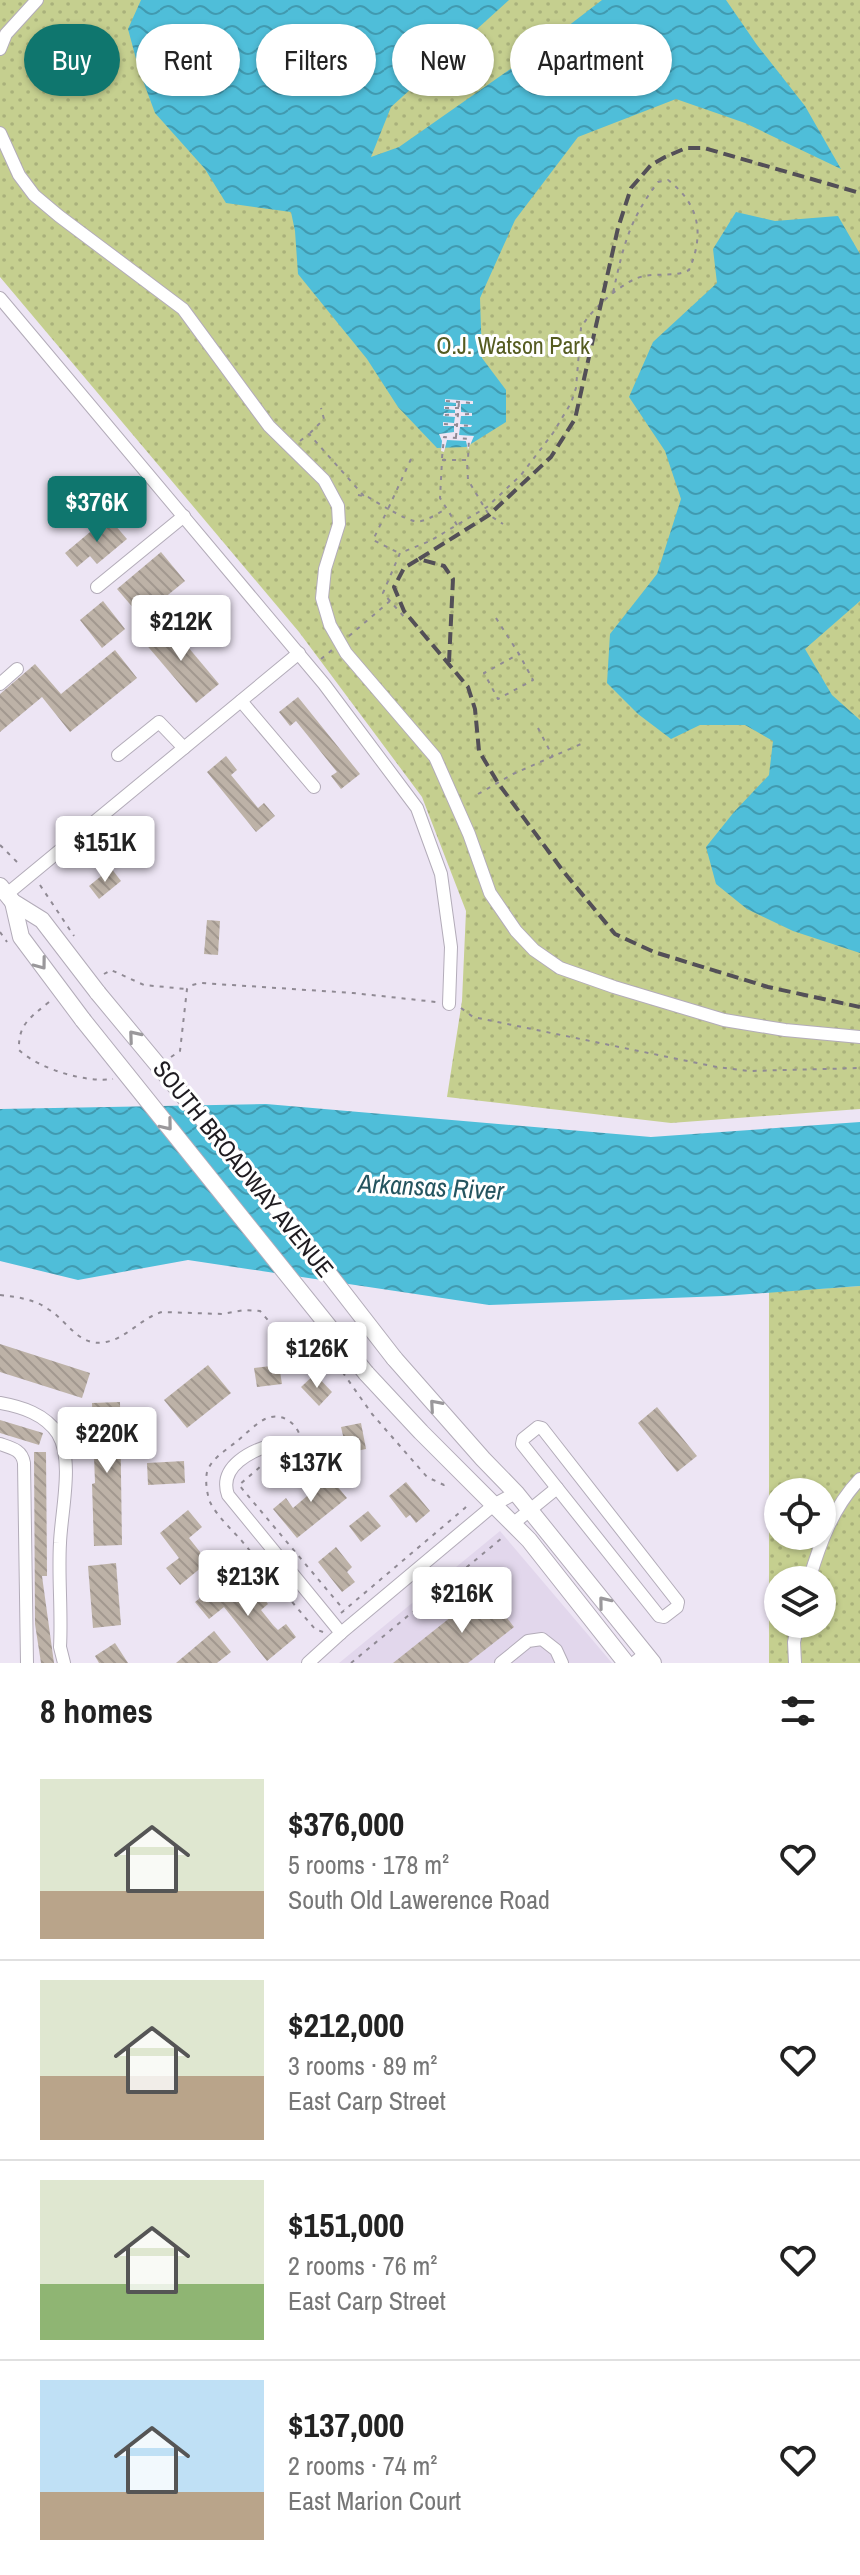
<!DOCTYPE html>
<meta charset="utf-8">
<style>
body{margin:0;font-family:"Archivo Narrow",sans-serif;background:#f6f6f6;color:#222;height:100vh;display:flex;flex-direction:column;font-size:30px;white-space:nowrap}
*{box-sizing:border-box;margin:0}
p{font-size:26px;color:#767676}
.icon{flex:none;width:44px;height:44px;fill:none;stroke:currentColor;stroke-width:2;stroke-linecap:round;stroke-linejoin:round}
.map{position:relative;height:1663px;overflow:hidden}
.side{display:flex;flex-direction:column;background:#fff;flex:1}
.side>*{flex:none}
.guide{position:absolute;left:24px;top:24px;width:812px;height:72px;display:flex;gap:16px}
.controls{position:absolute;left:764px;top:1478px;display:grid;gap:16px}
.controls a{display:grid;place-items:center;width:72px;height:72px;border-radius:50%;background:#fff;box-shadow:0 2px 6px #0004;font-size:40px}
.price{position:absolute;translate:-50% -68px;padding:0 18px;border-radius:8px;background:#fff;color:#222;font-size:26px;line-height:52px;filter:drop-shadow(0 2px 4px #0008)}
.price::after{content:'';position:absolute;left:50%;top:48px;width:24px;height:18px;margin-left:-12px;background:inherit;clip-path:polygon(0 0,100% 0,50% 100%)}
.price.selected{background:#0f766e;color:#fff}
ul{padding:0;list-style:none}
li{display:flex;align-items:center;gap:24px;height:200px;padding:0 40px}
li+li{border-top:2px solid #e0e0e0}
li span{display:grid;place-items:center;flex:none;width:224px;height:160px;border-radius:0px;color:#555}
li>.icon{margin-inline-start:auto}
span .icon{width:96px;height:96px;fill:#fffc;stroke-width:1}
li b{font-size:34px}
h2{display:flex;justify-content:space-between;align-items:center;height:96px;padding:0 40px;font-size:34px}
.pill{padding:0 28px;border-radius:36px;background:#fff;box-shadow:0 2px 6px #0004;font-size:28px;line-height:72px}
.pill.selected{background:#0f766e;color:#fff}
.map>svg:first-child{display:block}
.built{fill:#e2d7ec}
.grass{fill:url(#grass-dots);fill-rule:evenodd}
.water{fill:url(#water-waves)}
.pier{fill:#ede5f4}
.building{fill:url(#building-back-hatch)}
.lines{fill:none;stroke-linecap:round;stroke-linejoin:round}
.minor-casing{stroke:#b3acb9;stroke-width:14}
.major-casing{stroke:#b3acb9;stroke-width:18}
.path{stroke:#908a94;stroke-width:2;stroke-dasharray:4 6;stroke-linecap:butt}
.minor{stroke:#fff;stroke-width:12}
.major{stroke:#fff;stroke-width:16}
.rail{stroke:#534f57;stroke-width:4;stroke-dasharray:12 6;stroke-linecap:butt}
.major-bridge-casing{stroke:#b3acb9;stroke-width:18;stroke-linecap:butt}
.major-bridge{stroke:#fff;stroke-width:16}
.oneway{stroke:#9a989b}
.labels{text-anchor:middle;stroke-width:6;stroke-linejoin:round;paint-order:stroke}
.park-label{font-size:24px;fill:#555c21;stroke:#fff}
.street-label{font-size:24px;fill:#1e1b20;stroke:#fff}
.water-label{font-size:26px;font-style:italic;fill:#24545f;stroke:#fff}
</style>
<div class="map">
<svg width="860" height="1663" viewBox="0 0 860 1663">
<defs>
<pattern id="grass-dots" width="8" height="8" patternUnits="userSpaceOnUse" patternTransform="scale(2)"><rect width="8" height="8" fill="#c5cf8f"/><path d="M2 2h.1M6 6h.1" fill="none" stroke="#a9b17b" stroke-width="1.8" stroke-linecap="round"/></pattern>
<pattern id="water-waves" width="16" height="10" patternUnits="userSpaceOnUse" patternTransform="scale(2)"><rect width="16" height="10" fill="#4fbed9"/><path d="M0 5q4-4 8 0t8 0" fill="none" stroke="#419ab0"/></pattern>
<pattern id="building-back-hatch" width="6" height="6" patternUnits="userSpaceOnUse" patternTransform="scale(2)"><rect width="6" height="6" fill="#bdb2a7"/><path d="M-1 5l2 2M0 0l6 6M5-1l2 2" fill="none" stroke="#a2988f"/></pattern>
</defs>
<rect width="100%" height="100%" fill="#ede5f4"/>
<polygon class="built" points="500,1531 612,1663 339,1663"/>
<g class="grass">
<polygon points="0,0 860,0 860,1109 671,1123 447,1097 462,1001 466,911 422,797 299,632 0,277"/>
<path d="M860,1286V1663H769V1292ZM778,1492H822V1536H778ZM778,1580H822V1624H778Z"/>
</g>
<g class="water">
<polygon points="141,0 509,0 391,107 371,157 399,147 529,56 602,0 726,0 757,45 805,106 841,169 745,123 676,99 578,137 515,220 480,298 482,358 506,390 506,422 466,447 437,448 398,407 367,359 298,274 295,231 291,212 226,203 205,169 155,113 139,70 128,29"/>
<polygon points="736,212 775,221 838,216 860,254 860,601 805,649 832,695 860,720 860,953 793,931 747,909 716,884 706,847 734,812 769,775 773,741 745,725 700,725 671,739 638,714 607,683 610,634 657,574 681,499 665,451 629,397 653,342 717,283 713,249"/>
<polygon points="266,1104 651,1137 860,1122 860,1286 723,1296 489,1305 188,1260 78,1280 0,1261 0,1109"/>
</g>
<polygon class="pier" points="445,399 473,401 473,404 461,404 461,412 472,413 472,416 461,416 460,424 472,425 471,427 460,427 459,435 474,436 468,450 466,441 447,440 444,452 441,451 442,441 439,434 454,432 454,426 443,426 443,422 454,423 455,417 443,416 444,413 455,413 455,410 444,409 444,406 456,406 456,403 445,402"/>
<g class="building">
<polygon points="108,517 127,539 97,564 90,556 77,567 65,553"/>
<polygon points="161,552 185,581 141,617 117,589"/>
<polygon points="103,601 125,629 102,648 80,620"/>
<polygon points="167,622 219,684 196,703 144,642"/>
<polygon points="115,650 137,678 70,732 42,697 0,732 0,694 35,664 61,694"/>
<polygon points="298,697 360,774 341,789 331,776 337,772 296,721 290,726 279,712"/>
<polygon points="226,756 237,770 231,775 258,808 264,803 275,816 256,832 207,772"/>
<polygon points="111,868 121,881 99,899 89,886"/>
<polygon points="207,920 220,921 218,955 204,954"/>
<polygon points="0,1344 90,1373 82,1398 0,1372"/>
<polygon points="208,1365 231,1393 187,1428 164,1400"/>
<polygon points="279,1365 282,1384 257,1387 254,1368"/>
<polygon points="315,1374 332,1392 319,1406 301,1387"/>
<polygon points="120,1402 122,1545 94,1546 92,1484 95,1483 92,1403"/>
<polygon points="657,1407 697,1456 677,1472 638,1423"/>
<polygon points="0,1420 43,1433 39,1445 0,1433"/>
<polygon points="361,1423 366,1449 347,1453 341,1427"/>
<polygon points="34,1452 46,1452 47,1576 42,1576 54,1663 41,1663 35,1624"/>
<polygon points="184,1461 185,1483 148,1485 147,1463"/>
<polygon points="322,1468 347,1498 297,1538 273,1509 286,1498 293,1508 313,1491 305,1482"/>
<polygon points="406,1482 430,1511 416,1523 410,1515 406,1518 389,1496"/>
<polygon points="188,1510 202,1527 189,1538 208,1562 180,1585 166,1568 179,1558 160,1533"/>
<polygon points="368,1511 381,1526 361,1542 349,1526"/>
<polygon points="336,1547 352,1567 347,1572 355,1582 342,1592 318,1562"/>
<polygon points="116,1563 121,1625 93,1628 88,1566"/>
<polygon points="223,1580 242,1603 258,1591 268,1604 261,1610 273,1625 278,1630 286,1624 296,1637 267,1661 224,1607 209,1619 195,1602"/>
<polygon points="485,1590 514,1627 468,1663 393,1663"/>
<polygon points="214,1631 231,1652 217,1663 176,1663"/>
<polygon points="115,1643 128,1663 99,1663 95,1656"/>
</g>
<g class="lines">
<defs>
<g id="minor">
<polyline points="0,49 6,34 37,0"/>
<polyline points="0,133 19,175 34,195 59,216 183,309 269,426 324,480 338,506 339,524 325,569 322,598 330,625 346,653 435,757 469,834 490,893 516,931 534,950 560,968 614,987 724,1020 785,1030 860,1037"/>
<polyline points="0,298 324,684 417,808 441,874 451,947 449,1004"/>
<polyline points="97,587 184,516"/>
<polyline points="0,684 17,669"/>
<polyline points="241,701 314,787"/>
<polyline points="118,755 159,722 184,748"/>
<polyline points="7,894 299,653"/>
<path d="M0,1403C22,1407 45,1414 58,1434C74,1460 61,1513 60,1543C58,1577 62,1612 60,1647L64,1663"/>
<polygon points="538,1427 542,1428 678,1602 677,1607 664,1617 659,1616 522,1444 523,1439"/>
<path d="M0,1444C12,1448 22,1450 24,1463L27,1663"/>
<path d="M275,1444C252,1450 218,1466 228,1495L341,1633"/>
<polyline points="514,1523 557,1488"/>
<path d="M809,1580C820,1543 833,1507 860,1479"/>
<polyline points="308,1663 341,1633 495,1504 516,1493"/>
<polyline points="501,1663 528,1641 542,1639 556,1650 562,1663"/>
<polyline points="634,1663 645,1654"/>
<polyline points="795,1663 794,1642 798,1624"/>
</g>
<g id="major">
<polyline points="0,886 13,902 42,920 98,993"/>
<polyline points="13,902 21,937 83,1020"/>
<polyline points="394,1358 483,1459 516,1493 653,1663"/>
<polyline points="366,1373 421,1432 529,1540 626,1663"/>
</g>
</defs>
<use href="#minor" class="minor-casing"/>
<use href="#major" class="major-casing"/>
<g class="path">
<polyline points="446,401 471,403"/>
<polyline points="445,408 459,408"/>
<polyline points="445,415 470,414"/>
<polyline points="444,424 470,426"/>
<polyline points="310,433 324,419 321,408"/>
<polyline points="456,437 459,402"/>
<polyline points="300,441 309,434 364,496"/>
<polyline points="442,458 444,437 469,439 468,459"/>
<path d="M411,459L388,509C419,525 416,526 446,509"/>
<polyline points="358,495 368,497 388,509 373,540 399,553"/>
<polyline points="457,525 440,498 442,460 467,460 468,480 489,515 503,524"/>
<path d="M390,601L383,593L400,553L430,541L487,507L521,475L553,433L571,403L576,388L581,328C589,311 626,278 645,276C660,273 676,277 689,270C705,233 699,204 668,180L658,182C629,220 623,247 613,293"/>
<polyline points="496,618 519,654 484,673 498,699 533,680 519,654"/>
<polyline points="349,636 390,601 407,620"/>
<polyline points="321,659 332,650"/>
<polyline points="538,728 553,757"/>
<polyline points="478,794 513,774 581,744"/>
<polyline points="0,845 21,866"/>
<polyline points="40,885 74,936"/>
<polyline points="0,932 7,942"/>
<polyline points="104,974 111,970 144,985 186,989"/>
<path d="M49,1002C30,1018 18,1024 19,1050C39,1069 86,1083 113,1079"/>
<polyline points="461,1008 473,1017 717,1067 749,1071 860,1068"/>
<polyline points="171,1057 180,1051 187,989 192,985 201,983 353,993 436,1002"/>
<path d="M0,1295C17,1297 34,1299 48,1309C68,1321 79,1348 106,1342C127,1338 141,1318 162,1312L222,1314L245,1310L260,1311L280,1334L315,1344L327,1350L372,1414L400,1446L427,1477L444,1485L450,1483"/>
<polyline points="341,1613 465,1508 469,1502"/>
<path d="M323,1632L315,1629C290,1600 266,1570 241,1540C231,1529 217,1516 210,1502C207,1494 205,1481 207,1472C211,1459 226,1450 236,1442C245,1435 255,1424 265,1419C299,1404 322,1464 277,1476L260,1467L239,1485L344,1610"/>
<polyline points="351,1663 502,1538"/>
</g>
<use href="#minor" class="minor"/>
<use href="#major" class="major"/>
<g class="rail">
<polyline points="419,559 489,515 551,457 575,419 618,228 631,188 651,165 665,157 686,148 704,148 860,193"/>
<polyline points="449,662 453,579 444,566 419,559 404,568 394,587 404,611 468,687 475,709 479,751 498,783 563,871 615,934 654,952 768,987 860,1007"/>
</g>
<defs>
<g id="major-bridge">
<polyline points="98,993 294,1229 394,1358"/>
<polyline points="83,1020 366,1373"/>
</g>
</defs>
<use href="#major-bridge" class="major-bridge-casing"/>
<use href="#major-bridge" class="major-bridge"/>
</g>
<defs><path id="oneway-chevron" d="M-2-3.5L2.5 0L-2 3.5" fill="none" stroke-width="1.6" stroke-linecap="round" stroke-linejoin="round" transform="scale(2)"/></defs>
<g class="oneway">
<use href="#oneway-chevron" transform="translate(41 964) rotate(53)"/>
<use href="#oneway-chevron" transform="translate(134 1036) rotate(-130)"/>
<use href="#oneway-chevron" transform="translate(167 1125) rotate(51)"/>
<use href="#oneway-chevron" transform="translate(435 1405) rotate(-131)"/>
<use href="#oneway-chevron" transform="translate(604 1602) rotate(-129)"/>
</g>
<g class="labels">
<g class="park-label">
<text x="513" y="354">O.J. Watson Park</text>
</g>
<g class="street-label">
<text transform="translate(243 1169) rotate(51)" y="8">SOUTH BROADWAY AVENUE</text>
</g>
<g class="water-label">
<text transform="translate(431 1187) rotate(3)" y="9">Arkansas River</text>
</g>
</g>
</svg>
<div class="controls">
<a><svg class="icon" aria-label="locate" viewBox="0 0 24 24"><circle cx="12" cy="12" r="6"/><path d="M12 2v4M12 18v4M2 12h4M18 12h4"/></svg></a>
<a><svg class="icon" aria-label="layers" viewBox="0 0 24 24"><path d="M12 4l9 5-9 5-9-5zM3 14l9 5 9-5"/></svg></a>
</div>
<b class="price selected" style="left:97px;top:544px">$376K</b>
<b class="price" style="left:181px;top:663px">$212K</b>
<b class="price" style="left:105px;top:884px">$151K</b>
<b class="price" style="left:317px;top:1390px">$126K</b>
<b class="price" style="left:107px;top:1475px">$220K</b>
<b class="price" style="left:311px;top:1504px">$137K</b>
<b class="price" style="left:248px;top:1618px">$213K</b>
<b class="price" style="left:462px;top:1635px">$216K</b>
<div class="guide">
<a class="pill selected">Buy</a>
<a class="pill">Rent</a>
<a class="pill">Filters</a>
<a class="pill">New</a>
<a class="pill">Apartment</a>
</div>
</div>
<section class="side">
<h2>8 homes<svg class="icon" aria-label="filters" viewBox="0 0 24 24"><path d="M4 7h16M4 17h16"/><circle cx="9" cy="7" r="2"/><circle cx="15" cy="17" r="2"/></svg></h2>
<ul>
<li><span style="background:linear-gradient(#dfe7d0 70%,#b9a48a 0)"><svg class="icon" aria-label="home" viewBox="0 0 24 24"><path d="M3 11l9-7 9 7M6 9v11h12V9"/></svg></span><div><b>$376,000</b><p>5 rooms · 178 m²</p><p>South Old Lawerence Road</p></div><svg class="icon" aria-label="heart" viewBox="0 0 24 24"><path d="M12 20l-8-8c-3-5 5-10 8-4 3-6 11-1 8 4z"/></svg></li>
<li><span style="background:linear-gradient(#dfe7d0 60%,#b9a48a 0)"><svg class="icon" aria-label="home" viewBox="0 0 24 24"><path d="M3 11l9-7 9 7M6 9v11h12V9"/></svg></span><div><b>$212,000</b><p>3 rooms · 89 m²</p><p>East Carp Street</p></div><svg class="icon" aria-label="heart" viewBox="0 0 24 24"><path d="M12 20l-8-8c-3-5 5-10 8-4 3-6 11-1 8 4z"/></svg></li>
<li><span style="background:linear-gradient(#dfe7d0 65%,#8fb573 0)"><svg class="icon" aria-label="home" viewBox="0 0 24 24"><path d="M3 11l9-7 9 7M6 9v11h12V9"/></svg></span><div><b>$151,000</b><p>2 rooms · 76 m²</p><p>East Carp Street</p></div><svg class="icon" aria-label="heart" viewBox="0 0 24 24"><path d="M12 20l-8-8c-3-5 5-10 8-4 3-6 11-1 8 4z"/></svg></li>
<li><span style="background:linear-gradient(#bfe0f5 70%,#b9a48a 0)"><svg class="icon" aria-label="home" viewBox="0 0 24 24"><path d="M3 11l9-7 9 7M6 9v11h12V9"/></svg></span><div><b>$137,000</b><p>2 rooms · 74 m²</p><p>East Marion Court</p></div><svg class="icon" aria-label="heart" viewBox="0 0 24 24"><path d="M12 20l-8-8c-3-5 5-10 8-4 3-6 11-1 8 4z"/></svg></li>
</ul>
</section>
